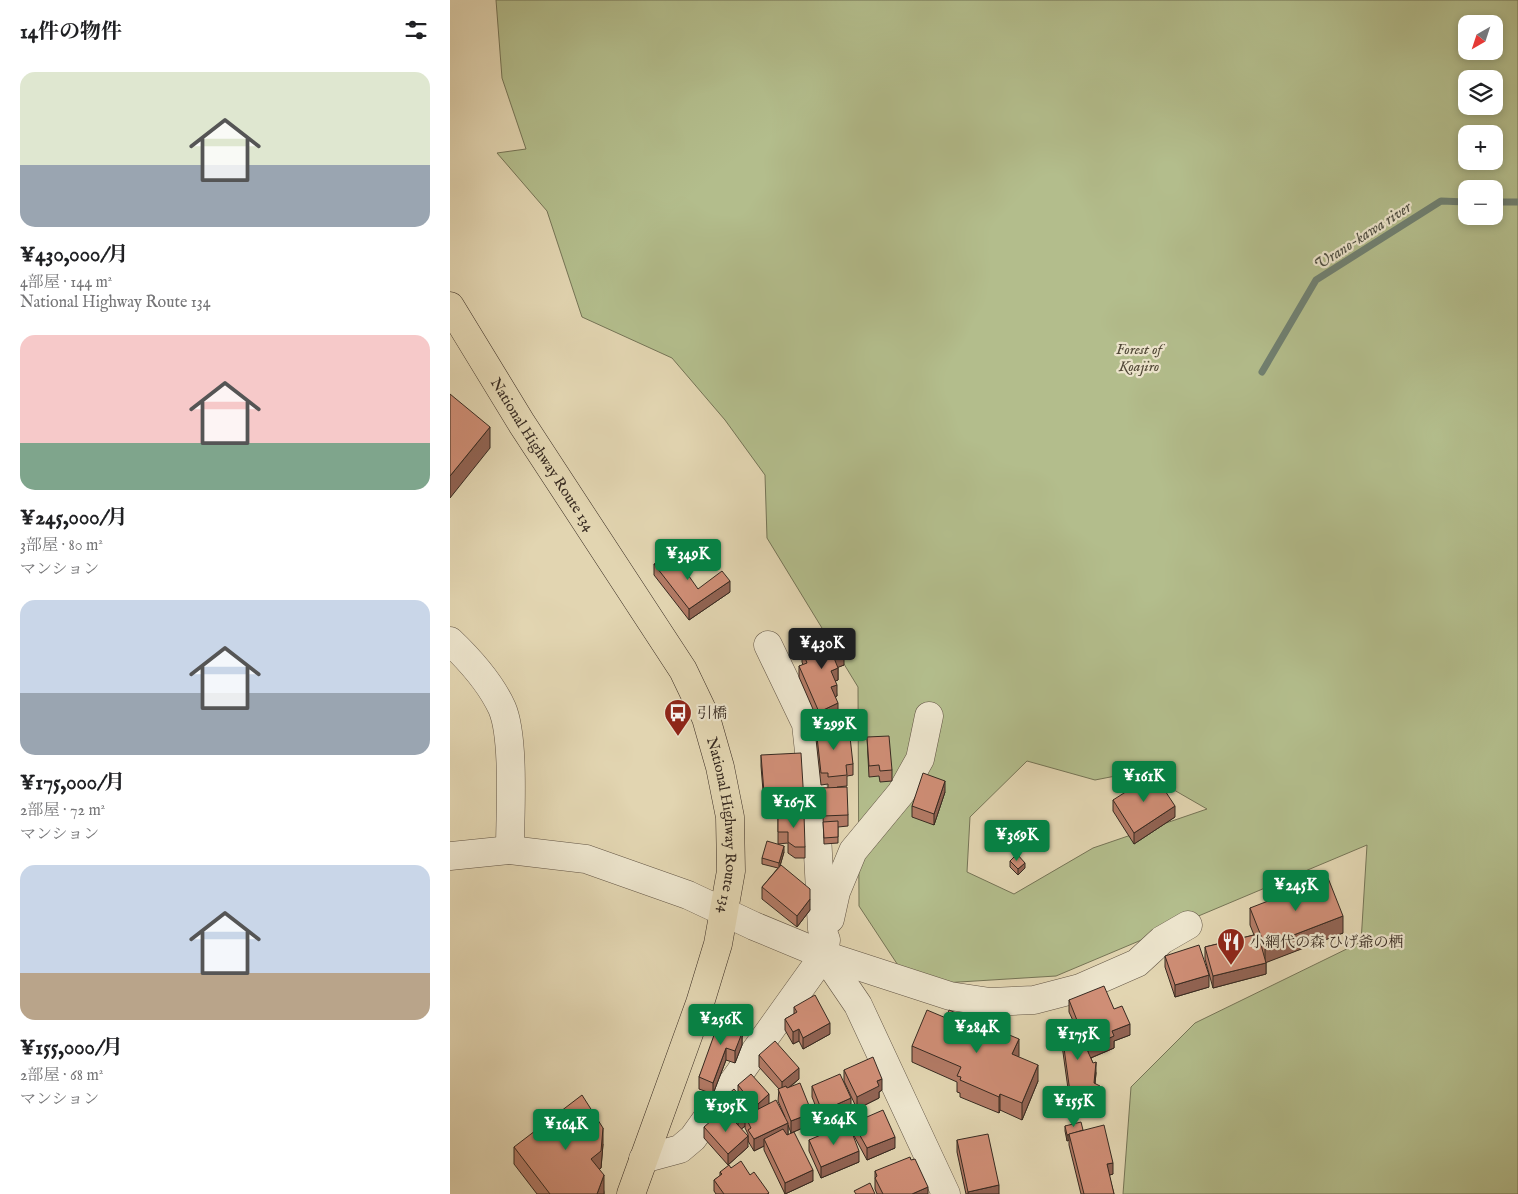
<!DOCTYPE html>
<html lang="ja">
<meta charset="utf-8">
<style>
body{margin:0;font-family:"IM FELL English","Noto Serif JP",serif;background:#f2f2f2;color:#202124;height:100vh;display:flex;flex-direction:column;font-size:19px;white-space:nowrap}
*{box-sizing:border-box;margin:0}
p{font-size:16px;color:#757577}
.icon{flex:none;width:28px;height:28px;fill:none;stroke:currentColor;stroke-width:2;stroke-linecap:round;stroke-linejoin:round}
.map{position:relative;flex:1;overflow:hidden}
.side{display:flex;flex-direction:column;background:#fff;width:450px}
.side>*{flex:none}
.needle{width:32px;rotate:219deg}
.controls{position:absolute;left:1008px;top:15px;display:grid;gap:10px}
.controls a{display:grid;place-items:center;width:45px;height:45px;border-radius:10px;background:#fff;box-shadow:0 2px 8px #0003;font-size:25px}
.price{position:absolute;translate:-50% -42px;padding:0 11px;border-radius:5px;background:#0b8043;color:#fff;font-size:16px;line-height:32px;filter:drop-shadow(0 1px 2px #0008)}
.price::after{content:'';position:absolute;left:50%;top:30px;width:15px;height:11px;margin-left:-8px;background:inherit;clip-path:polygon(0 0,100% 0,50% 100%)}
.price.active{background:#222;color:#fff}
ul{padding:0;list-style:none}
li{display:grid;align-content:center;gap:10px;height:265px;padding:0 20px}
li span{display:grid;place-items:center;height:155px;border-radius:15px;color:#555}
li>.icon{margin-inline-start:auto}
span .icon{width:90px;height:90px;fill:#fffc;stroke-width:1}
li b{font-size:21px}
h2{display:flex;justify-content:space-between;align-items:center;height:60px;padding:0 20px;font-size:21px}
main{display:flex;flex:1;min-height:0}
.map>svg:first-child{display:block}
.green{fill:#b3bd8c;stroke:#757456;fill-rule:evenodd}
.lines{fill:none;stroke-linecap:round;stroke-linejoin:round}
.stream{stroke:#708071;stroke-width:7}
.minor-casing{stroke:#625545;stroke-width:29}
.highway-casing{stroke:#372a21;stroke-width:29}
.minor{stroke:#ece4cc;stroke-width:28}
.highway{stroke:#e2d5b1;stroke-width:28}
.wall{fill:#b27a65;stroke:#372a21;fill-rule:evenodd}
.shaded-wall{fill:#916353;stroke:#372a21}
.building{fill:#cf8e76;stroke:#372a21}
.labels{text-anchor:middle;stroke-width:4.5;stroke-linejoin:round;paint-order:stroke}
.park-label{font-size:15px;font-style:italic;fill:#504736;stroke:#ece4cc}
.street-label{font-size:15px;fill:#372a21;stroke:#ece4cc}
.poi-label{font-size:15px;fill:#372a21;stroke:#ece4cc;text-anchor:start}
.water-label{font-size:16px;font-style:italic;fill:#4f4e42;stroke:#ece4cc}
</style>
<main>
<section class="side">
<h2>14件の物件<svg class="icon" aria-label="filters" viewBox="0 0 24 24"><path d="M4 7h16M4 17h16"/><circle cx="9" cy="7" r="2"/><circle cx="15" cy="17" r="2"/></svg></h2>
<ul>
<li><span style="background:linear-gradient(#dfe7d0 60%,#9aa5b1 0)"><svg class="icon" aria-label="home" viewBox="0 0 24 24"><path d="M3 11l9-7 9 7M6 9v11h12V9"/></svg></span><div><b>¥430,000/月</b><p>4部屋 · 144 m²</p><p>National Highway Route 134</p></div></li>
<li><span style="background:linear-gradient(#f6c9c9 70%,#7fa58c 0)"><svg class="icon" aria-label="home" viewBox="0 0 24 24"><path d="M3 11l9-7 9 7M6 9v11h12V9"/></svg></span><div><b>¥245,000/月</b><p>3部屋 · 80 m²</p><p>マンション</p></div></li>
<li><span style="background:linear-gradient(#c9d6e8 60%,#9aa5b1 0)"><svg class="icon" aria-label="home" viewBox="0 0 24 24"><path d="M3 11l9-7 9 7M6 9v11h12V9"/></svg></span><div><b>¥175,000/月</b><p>2部屋 · 72 m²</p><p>マンション</p></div></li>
<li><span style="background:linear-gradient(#c9d6e8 70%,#b9a48a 0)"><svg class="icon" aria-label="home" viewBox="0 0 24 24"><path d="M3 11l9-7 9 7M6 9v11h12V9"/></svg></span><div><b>¥155,000/月</b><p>2部屋 · 68 m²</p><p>マンション</p></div></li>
</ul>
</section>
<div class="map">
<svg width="1068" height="1194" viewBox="0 0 1068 1194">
<rect width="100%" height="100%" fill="#e2d5b1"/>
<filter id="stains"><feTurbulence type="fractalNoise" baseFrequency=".004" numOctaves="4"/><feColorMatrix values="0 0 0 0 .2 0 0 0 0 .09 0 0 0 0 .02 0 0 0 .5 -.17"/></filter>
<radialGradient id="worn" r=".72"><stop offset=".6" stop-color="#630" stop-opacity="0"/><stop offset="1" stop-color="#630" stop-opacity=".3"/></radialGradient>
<path class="green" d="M46,0H1068V1194H673L681,1087L745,1023L911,942L917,845L606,976L461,985L409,906L408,687L317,538L315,475L275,420L222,358L132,317L97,211L47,153L76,149L52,78ZM1016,24H1044V51H1016ZM1016,79H1044V106H1016ZM1016,134H1044V161H1016ZM1016,189H1044V216H1016ZM577,761L645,780L691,771L757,809L643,848L564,894L517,872L520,817Z"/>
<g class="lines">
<g class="stream">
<polyline points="1044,202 1068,202"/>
<polyline points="812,372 866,280 991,201 1016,202"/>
</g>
<defs>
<g id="minor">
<path d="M0,641C21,661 40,682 52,708C65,738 60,815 60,850"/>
<polyline points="0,856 60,850 136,859 238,895 304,926 374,955 500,996 540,1002 584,1000 630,988 687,963 712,940 738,925"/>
<polyline points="380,919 386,892 403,851 451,793 470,759 479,716"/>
<polyline points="374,955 408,1005 496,1194"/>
<polyline points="193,1159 230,1149 243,1138 374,955 376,940 372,929 366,816 356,724 318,645"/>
</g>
<g id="highway">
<path id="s1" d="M0,306L72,424L233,670L256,718L270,767L280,817L281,871L268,944L250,1003L181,1194"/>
</g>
</defs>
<use href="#minor" class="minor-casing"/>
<use href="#highway" class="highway-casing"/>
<use href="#minor" class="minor"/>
<use href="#highway" class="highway"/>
</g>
<g class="wall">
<polygon points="204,564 248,589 280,592 239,620 204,575"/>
<polygon points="362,641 394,665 388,667 388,680 385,681 387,696 385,697 388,715 369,723 349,677 349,666 353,665 352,662 352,650 362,646"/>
<polygon points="366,728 393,738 403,764 403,775 397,776 397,786 387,787 398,815 398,826 388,827 388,843 374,844 372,788 378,788 378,784 371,785 366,739"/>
<polygon points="417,737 442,770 442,781 430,782 429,776 419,777"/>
<polygon points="311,755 354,802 354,814 339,815 355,847 355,858 345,858 338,853 338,843 328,844 328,818 337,818 337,815 315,816 311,766"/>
<polygon points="495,792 484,825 462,817 462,806"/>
<polygon points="663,800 725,817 684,844 663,811"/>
<polygon points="334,852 330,866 360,910 347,927 312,899 312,887 328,868 312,864 312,858"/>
<polygon points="560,861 575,868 568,875 560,867"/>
<polygon points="800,908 893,933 816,962 816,974 763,988 755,959 755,947 804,935 800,925"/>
<polygon points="715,956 759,987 725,997 715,967"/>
<polygon points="619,1000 664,1009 680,1035 664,1041 664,1048 641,1058 646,1073 645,1083 650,1097 647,1107 639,1099 629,1099 629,1102 620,1103 611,1038 611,1026 625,1025 619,1012"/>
<polygon points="344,1007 380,1034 353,1049 349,1041 343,1044 335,1030 335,1019 344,1014"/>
<polygon points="273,1015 285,1018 294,1032 292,1037 292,1045 285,1063 276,1060 263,1094 249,1089 249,1077 271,1026 273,1020"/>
<polygon points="462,1046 568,1056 588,1081 572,1120 550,1110 549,1113 510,1097 510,1093 507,1092 507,1082 462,1062"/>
<path d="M309,1055L349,1079L339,1088L362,1124L341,1133L338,1125V1134L363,1181L335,1194L314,1150V1146L304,1151L298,1141V1134L295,1128V1126L291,1129L298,1147L278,1165L254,1138V1127L264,1122L273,1115L272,1114V1102L275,1100V1097L288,1094V1085L319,1103L335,1117L328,1101L329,1089L309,1067ZM301,1108L304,1111L301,1113Z"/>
<polygon points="394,1070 432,1090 429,1092 429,1098 407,1109 394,1081"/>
<polygon points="362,1086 401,1110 372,1122 362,1097"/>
<polygon points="403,1123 445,1148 417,1160 403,1134"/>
<polygon points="615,1126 633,1130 663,1174 659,1175 664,1194 631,1194 619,1145 619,1140 617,1141 615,1131"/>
<polygon points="390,1134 409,1162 371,1178 359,1151 359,1140"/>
<polygon points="507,1140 549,1194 516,1194 507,1152"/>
<polygon points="153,1144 151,1168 149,1169 154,1192 154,1194 87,1194 64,1164 64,1147"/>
<polygon points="281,1168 300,1175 319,1194 266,1194 264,1191 264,1180 270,1176 270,1172"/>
<polygon points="425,1171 478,1194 427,1194 425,1189"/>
</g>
<g class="shaded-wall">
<polygon points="40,427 40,448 0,498 0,476"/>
<polygon points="280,581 280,592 239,620 239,609"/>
<polygon points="394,653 394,665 384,669 384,658"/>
<polygon points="388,668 388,680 381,683 381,671"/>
<polygon points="387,685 387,696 381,699 381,687"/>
<polygon points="388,703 388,715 369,723 369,712"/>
<polygon points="495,781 495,792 484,825 484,814"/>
<polygon points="725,806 725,817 684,844 684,833"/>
<polygon points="334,846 334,852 329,869 329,863"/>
<polygon points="575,863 575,868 568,875 568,869"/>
<polygon points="360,899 360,910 347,927 347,916"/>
<polygon points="893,916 893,933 815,963 815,946"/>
<polygon points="816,963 816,974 763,988 763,976"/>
<polygon points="759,975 759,987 725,997 725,985"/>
<polygon points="294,1021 294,1032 292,1037 292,1045 285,1063 285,1051 289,1032"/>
<polygon points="380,1023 380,1034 353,1049 353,1038"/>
<polygon points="680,1024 680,1035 664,1041 664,1048 638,1059 638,1048 662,1031"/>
<polygon points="349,1029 349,1041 343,1044 343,1032"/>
<polygon points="569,1039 569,1056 562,1070 562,1054"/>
<polygon points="276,1048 276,1060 263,1094 263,1083"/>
<polygon points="646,1062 646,1073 644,1094 644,1083"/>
<polygon points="588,1065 588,1081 572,1120 572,1103"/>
<polygon points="349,1068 349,1079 332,1093 332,1082"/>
<polygon points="432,1079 432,1090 429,1092 429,1098 407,1109 407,1097 427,1081"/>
<polygon points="650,1086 650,1097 647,1107 647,1096"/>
<polygon points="319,1094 319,1105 308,1115 308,1104"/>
<polygon points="550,1094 550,1110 549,1113 549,1097"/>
<polygon points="301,1096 301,1108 299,1110 299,1099"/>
<polygon points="401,1098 401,1110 372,1122 372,1111"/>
<polygon points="301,1109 301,1120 295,1116 295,1126 288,1132 288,1120"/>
<polygon points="362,1113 362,1124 341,1133 341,1121"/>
<polygon points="338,1123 338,1135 314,1139 314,1146 304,1151 304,1139"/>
<polygon points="153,1128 153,1144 151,1168 141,1175 141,1159"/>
<polygon points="619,1134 619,1140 617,1141 617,1135"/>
<polygon points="298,1136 298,1147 278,1165 278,1154"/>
<polygon points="445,1137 445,1148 417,1160 417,1148"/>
<polygon points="409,1151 409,1162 371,1178 371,1167"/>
<polygon points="663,1163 663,1174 657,1176 657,1164"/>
<polygon points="363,1170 363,1181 335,1194 335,1183"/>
<polygon points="154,1175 154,1194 147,1194"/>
<polygon points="549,1185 549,1194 518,1194 518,1192"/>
<polygon points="478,1187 478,1194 462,1194"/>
</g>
<g class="building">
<polygon points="0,394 40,427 0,476"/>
<polygon points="222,552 248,589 272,571 280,581 239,609 204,564"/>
<polygon points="385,632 394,653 384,658 388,668 381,671 387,685 381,687 388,703 369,712 349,666 357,663 352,650 364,645 362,641"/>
<polygon points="392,725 393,738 400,737 403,764 396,765 397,775 378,777 378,773 371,773 366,728"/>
<polygon points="439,736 442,770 430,771 429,765 419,766 417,737"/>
<polygon points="351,753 354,802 315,805 311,755"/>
<polygon points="473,773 495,781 484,814 462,806"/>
<polygon points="704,774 725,806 684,833 663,800"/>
<polygon points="397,787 398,815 373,816 372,788"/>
<polygon points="354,814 355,847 345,847 338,842 338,832 328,832 328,818 337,818 337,815"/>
<polygon points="388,821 388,837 374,838 373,822"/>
<polygon points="317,841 334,846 329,863 312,858"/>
<polygon points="567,854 575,863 568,869 560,861"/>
<polygon points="331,865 360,889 360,899 347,916 312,887"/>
<polygon points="878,878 893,916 815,946 800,908"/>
<polygon points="808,934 816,963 763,976 755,947"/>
<polygon points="749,945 759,975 725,985 715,956"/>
<polygon points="654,986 664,1009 672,1006 680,1024 662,1031 664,1036 638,1048 619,1000"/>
<polygon points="365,995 380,1023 353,1038 349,1029 343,1032 335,1019 347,1012 344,1007"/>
<polygon points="276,1009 285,1012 284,1017 276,1014 275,1016 273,1015"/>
<polygon points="477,1010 496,1018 499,1010 569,1039 562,1054 588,1065 572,1103 550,1094 549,1097 510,1080 511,1077 507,1076 511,1067 462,1046"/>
<polygon points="276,1014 294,1021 289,1032 292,1033 285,1051 276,1048 263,1083 249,1077 268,1024 271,1026"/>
<polygon points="626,1025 643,1063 646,1062 644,1083 650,1086 647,1096 639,1088 628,1087 629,1091 620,1092 611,1026"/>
<polygon points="325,1041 349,1068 332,1082 309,1055"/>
<polygon points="423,1057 432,1079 427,1081 429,1086 407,1097 394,1070"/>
<polygon points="301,1074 319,1094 308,1104 301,1096 299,1099 288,1085"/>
<polygon points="390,1074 401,1098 372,1111 362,1086"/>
<polygon points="350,1083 362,1113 341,1121 328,1089 336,1086 337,1088"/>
<polygon points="284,1089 301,1109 288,1120 272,1102 277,1098 275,1097"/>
<polygon points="132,1095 153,1128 151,1151 141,1159 154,1175 147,1194 100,1194 64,1147"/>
<polygon points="326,1100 338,1123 304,1139 298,1130 301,1128 295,1116"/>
<polygon points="433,1110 445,1137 417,1148 403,1123"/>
<polygon points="276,1112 298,1136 278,1154 254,1127 262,1120 264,1122"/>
<polygon points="631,1122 633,1130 617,1135 615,1126"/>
<polygon points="654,1125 663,1163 657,1164 664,1194 634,1194 619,1134"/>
<polygon points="387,1128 390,1134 401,1130 409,1151 371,1167 359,1140"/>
<polygon points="333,1129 337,1135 344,1132 363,1170 335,1183 314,1139"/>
<polygon points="538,1134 549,1185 518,1192 507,1140"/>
<polygon points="460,1157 461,1160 465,1159 478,1187 462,1194 433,1194 425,1178 427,1176 425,1171"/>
<polygon points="291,1161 300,1175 304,1172 319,1193 317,1194 274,1194 264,1180 272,1174 270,1172 279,1165 281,1168"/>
<polygon points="420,1183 425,1194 406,1194 404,1191"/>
</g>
<defs>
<symbol id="bus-pin" viewBox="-11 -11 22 30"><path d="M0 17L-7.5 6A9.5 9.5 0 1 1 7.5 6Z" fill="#8f2418" stroke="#ece4cc"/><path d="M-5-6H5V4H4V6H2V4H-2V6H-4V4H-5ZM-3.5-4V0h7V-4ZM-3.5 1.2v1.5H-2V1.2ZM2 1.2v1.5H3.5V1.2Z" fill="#fff"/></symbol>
<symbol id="restaurant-pin" viewBox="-11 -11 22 30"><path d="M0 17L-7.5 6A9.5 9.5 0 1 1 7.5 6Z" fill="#8f2418" stroke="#ece4cc"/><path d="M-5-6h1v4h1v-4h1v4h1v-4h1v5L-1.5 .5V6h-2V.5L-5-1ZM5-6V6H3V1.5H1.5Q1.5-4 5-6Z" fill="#fff"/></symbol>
</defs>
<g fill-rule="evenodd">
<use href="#bus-pin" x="212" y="697" width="32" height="43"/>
<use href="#restaurant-pin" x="765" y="926" width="32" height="43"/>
</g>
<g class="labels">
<g class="park-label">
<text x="689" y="354">Forest of<tspan x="689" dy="17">Koajiro</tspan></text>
</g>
<g class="street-label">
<text dy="5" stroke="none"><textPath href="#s1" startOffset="175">National Highway Route 134</textPath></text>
<text dy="5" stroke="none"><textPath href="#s1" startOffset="595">National Highway Route 134</textPath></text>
</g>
<g class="poi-label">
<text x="247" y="718">引橋</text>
<text x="800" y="947">小網代の森 ひげ爺の栖</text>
</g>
<g class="water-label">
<text transform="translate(912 235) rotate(-33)" y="6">Urano-kawa river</text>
</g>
</g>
<rect width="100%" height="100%" filter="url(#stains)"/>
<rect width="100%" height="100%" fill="url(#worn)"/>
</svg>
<div class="controls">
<a><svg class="needle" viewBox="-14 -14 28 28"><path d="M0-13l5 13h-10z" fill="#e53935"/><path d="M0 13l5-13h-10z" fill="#757577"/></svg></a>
<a><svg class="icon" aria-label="layers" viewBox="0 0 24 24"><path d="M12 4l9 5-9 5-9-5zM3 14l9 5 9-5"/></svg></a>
<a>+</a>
<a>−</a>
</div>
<b class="price" style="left:238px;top:581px">¥349K</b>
<b class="price active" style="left:372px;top:670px">¥430K</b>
<b class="price" style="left:384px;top:751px">¥299K</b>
<b class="price" style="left:694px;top:803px">¥161K</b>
<b class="price" style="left:344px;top:829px">¥167K</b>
<b class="price" style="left:567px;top:862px">¥369K</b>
<b class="price" style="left:846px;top:912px">¥245K</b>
<b class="price" style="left:271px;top:1046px">¥256K</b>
<b class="price" style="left:527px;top:1054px">¥284K</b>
<b class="price" style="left:628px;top:1061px">¥175K</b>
<b class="price" style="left:624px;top:1128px">¥155K</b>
<b class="price" style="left:276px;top:1133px">¥195K</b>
<b class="price" style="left:384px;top:1146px">¥264K</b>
<b class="price" style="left:116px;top:1151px">¥164K</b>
</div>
</main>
